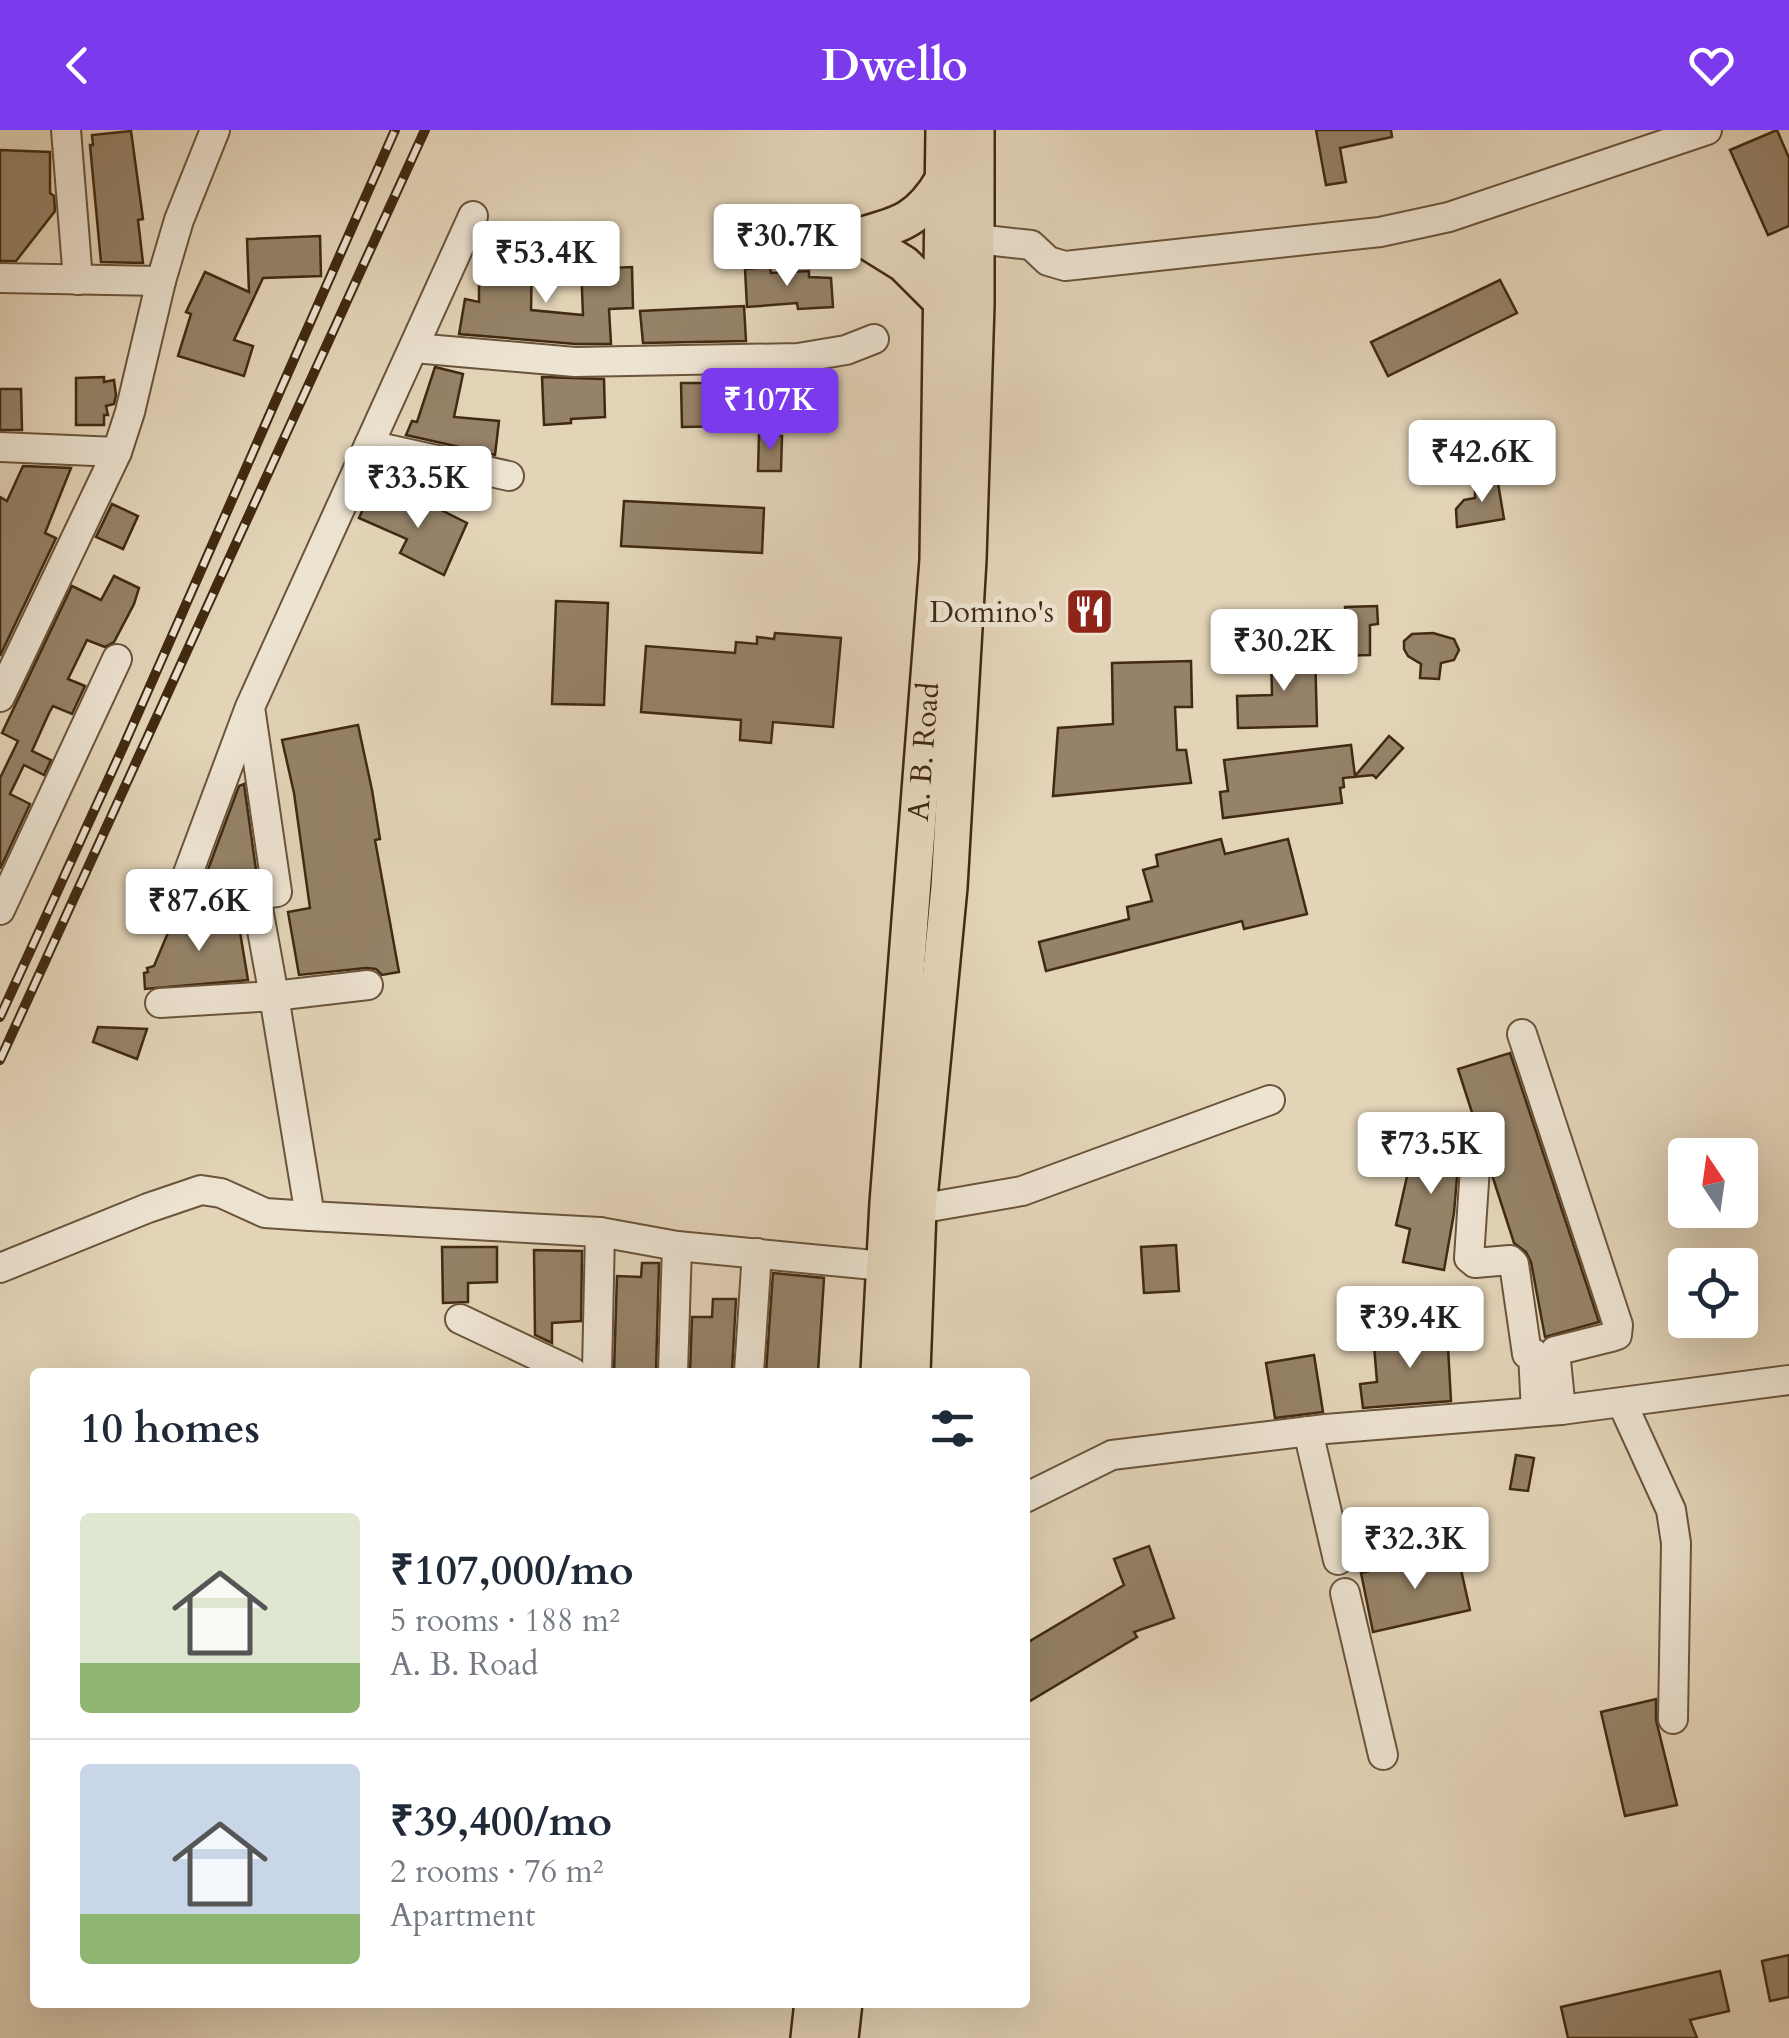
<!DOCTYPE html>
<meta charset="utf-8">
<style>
body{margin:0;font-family:Cardo,serif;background:#f6f6f7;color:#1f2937;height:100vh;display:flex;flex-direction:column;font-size:38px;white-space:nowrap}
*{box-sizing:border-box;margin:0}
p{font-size:32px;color:#747a83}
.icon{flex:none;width:55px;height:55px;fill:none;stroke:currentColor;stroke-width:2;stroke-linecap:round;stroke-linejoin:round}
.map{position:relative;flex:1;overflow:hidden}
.sheet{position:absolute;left:30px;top:1238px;width:1000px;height:640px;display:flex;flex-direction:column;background:#fff;border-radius:10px;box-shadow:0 10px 40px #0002}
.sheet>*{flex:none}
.needle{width:65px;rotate:347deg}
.fabs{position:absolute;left:1668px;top:1008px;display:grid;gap:20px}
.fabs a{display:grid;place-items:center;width:90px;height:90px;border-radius:10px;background:#fff;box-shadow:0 10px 40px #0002;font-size:50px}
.price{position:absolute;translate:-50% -85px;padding:0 22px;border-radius:10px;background:#fff;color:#222;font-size:32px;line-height:65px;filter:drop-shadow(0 2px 5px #0008)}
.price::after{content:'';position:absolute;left:50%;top:60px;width:30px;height:22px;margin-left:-15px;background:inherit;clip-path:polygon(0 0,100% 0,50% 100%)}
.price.selected{background:#7c3aed;color:#fff}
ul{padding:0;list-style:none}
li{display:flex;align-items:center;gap:30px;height:250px;padding:0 50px}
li+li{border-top:2px solid #e0e1e3}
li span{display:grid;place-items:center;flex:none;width:280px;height:200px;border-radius:10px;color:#555}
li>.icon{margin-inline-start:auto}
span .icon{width:120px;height:120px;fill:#fffc;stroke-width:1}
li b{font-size:42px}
h2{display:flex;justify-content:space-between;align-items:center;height:120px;padding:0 50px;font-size:42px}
header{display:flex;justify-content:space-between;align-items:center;height:130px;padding:0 50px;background:#7c3aed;color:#fff;font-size:45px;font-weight:700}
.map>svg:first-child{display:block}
.building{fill:#958268;stroke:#412a11;stroke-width:2.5}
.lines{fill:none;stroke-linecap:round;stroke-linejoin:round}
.minor-casing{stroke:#6a543b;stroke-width:32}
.major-casing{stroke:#412a11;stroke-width:40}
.minor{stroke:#ede3d1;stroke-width:28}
.major{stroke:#e3d4b8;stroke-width:35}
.rail-casing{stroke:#412a11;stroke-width:10}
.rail{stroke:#ede3d1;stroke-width:6;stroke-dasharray:19;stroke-linecap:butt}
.labels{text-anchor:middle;stroke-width:10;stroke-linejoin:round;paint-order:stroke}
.poi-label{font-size:30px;fill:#412a11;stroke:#ede3d1;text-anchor:end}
.street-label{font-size:30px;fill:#412a11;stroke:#ede3d1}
</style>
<header><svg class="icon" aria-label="back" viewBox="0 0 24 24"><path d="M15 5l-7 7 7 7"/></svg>Dwello<svg class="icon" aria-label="heart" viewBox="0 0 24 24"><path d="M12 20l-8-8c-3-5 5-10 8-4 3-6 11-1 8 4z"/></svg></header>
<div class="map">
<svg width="1789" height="1908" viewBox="0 0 1789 1908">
<rect width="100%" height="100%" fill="#e3d4b8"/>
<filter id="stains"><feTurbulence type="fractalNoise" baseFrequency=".002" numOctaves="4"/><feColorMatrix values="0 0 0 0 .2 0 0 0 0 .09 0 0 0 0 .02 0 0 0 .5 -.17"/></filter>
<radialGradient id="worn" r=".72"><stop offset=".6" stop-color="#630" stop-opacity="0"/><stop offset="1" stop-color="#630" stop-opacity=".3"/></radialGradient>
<g class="building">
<polygon points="1316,0 1391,0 1392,7 1340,18 1346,52 1326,55"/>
<polygon points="1777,0 1789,28 1789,96 1768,105 1730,20"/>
<polygon points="131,1 143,89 138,90 143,133 101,132 90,15 93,15 92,5"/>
<polygon points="0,20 50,22 50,63 54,66 55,81 16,131 0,131"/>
<polygon points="320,106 321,146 263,148 234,210 253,216 244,246 178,226 191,184 186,182 205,142 249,162 247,109"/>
<polygon points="492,129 532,130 531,180 583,185 581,134 610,133 610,138 632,137 633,178 609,179 611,214 576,214 459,204 465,169 479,172 479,152 484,153 484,142 492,142"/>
<polygon points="770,137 771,143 809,141 809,147 831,148 833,177 798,179 797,173 747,177 745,139"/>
<polygon points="1500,150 1517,183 1388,246 1371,212"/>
<polygon points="744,176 746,211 643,213 640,181"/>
<polygon points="435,237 463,244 454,287 499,291 495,325 406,305 412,291 417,292"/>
<polygon points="104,247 104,252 114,250 116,265 114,274 106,276 108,285 104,285 104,295 76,295 76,248"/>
<polygon points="542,247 604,249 605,287 571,289 571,293 544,295"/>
<polygon points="681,253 736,253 738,296 682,297"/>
<polygon points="0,259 21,259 22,300 0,300"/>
<polygon points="759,305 782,306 781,341 758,341"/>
<polygon points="23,336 71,338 45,403 56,408 0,526 0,367 7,371"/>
<polygon points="1496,341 1504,389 1457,397 1456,379 1464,370 1475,368 1475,358"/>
<polygon points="370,363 421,385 427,373 467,393 444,445 400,423 407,409 359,388"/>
<polygon points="624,371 764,378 762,423 621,416"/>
<polygon points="112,374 138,386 123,419 96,407"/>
<polygon points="114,446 139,458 134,474 114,512 105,517 87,510 68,549 85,556 72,584 53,576 49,583 32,621 51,630 44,645 24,635 10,664 30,674 0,739 0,648 18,611 2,603 72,456 101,470"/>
<polygon points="556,471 608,473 604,575 552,574"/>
<polygon points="1377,476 1378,494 1370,495 1370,525 1333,526 1332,492 1346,492 1345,477"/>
<polygon points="775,503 841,508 833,597 773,592 771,613 740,610 741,590 641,582 646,516 735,523 736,512 757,514 757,507 774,509"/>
<polygon points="1433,503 1454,509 1459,520 1454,530 1441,533 1439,549 1420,548 1421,534 1408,526 1404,519 1404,511 1412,504"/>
<polygon points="1315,520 1317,596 1238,598 1237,566 1272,565 1271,521"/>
<polygon points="1191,531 1192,577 1175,577 1177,620 1186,620 1191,653 1053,666 1058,598 1113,594 1112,533"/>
<polygon points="358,595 372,660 380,709 375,710 399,842 382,845 376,839 366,838 299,845 288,782 310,778 294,663 282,610"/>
<polygon points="1389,606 1403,618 1376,648 1373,645 1343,648 1344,657 1340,658 1342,673 1223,688 1220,662 1228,661 1224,630 1351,615 1355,646"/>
<polygon points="244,654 257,747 203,753 239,656"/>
<polygon points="1221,709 1225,724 1288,709 1307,784 1244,799 1242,791 1046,841 1039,812 1129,789 1127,777 1152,771 1143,740 1158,736 1156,725"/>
<polygon points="237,784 248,850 145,859 144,843 148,842 147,838 154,836 175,786 188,790"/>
<polygon points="98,897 147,899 137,929 93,912"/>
<polygon points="1510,923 1599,1192 1545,1207 1531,1132 1526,1122 1514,1113 1492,1045 1491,1030 1485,1023 1458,939"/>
<polygon points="1418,998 1471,1009 1469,1021 1458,1035 1454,1083 1444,1140 1403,1132 1410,1099 1396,1095"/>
<polygon points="1176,1115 1179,1161 1144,1163 1141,1117"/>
<polygon points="442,1117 497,1117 497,1152 468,1153 468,1172 443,1173"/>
<polygon points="534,1120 582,1121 581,1191 552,1193 552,1213 535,1205"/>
<polygon points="642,1133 659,1133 656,1242 614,1242 617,1146 641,1147"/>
<polygon points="773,1143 824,1148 818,1242 766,1242"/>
<polygon points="713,1169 736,1169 732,1242 690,1242 692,1187 712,1187"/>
<polygon points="1447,1199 1451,1271 1363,1278 1360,1254 1377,1252 1374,1215 1394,1213 1393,1202"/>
<polygon points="1314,1225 1323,1282 1275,1288 1266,1233"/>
<polygon points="1516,1325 1534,1328 1528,1361 1510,1359"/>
<polygon points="1149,1416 1174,1488 1134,1502 1137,1507 1025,1574 1025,1514 1124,1455 1114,1429"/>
<polygon points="1457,1422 1470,1480 1373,1502 1361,1443"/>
<polygon points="1656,1569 1656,1590 1677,1675 1625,1686 1601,1582"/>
<polygon points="1789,1825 1789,1867 1770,1871 1762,1831"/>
<polygon points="1720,1841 1729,1881 1690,1890 1697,1908 1568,1908 1561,1877"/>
</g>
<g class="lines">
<defs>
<g id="minor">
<polyline points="66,0 78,150"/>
<polyline points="976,109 1031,115 1048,131 1065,136 1380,102 1449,87 1707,0"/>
<polyline points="0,148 161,151 179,90 215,0"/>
<polyline points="414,218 575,232 798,228 846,220 874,209"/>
<polyline points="369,315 509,346"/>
<polyline points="0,317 117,322"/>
<polyline points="0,567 117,322 130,282 161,151"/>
<polyline points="250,577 181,762 186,773 277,762 250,577 473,86"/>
<polyline points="256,767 274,866 368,855"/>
<polyline points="0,780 117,529"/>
<polyline points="160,873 274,866 310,1086 600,1102 677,1116 884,1136"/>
<polyline points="1522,904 1618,1195 1617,1205 1611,1207 1555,1221 1561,1280"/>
<polyline points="1475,1037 1469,1128 1475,1133 1510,1130 1514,1134 1527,1224 1533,1223 1536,1282"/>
<polyline points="918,1079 1022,1061 1270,970"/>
<polyline points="0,1138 148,1078 201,1060 221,1063 265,1083 310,1086"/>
<polyline points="460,1189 572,1242"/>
<polyline points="597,1242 600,1102"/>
<polyline points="673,1242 677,1116"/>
<polyline points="749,1242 757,1123"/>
<polyline points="1622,1273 1671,1380 1676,1413 1673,1589"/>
<polyline points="1308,1301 1338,1430"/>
<polyline points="1025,1368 1112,1325 1326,1299 1561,1280 1789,1250"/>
<polyline points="1345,1463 1383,1625"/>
</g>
<g id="major">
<polyline points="859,106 904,134 944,174 953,174"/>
<path d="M859,106C901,95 920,89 943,50H946"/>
<path id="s1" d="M879,1242L888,1073L938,430L944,0"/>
<polyline points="912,1242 918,1079 949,757 968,429 976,174 976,0"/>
<polyline points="809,1908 813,1872"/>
<polyline points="840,1908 844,1872"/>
</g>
</defs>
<use href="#minor" class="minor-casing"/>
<use href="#major" class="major-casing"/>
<use href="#minor" class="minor"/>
<use href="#major" class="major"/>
<defs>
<g id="rail">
<polyline points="0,887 124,615 395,0"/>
<polyline points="0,930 425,0"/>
</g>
</defs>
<use href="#rail" class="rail-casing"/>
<use href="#rail" class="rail"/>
</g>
<defs>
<symbol id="restaurant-square" viewBox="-11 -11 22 22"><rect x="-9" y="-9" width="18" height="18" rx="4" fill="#8f2418" stroke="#ede3d1"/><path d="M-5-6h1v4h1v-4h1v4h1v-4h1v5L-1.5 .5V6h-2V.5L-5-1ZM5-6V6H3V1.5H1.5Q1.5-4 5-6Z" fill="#fff"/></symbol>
</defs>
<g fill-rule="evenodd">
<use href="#restaurant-square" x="1062" y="454" width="55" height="55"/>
</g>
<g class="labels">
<g class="poi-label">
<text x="1054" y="492">Domino's</text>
</g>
<g class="street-label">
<text dy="10" stroke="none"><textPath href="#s1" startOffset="622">A. B. Road</textPath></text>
</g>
</g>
<rect width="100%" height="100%" filter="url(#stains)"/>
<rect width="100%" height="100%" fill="url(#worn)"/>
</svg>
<div class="fabs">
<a><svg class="needle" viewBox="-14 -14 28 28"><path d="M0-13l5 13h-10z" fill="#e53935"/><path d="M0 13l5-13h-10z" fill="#747a83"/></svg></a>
<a><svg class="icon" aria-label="locate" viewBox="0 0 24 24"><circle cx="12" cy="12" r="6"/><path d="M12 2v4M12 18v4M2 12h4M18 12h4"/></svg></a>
</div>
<b class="price" style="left:787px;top:159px">₹30.7K</b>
<b class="price" style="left:546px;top:176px">₹53.4K</b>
<b class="price selected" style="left:770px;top:323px">₹107K</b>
<b class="price" style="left:1482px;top:375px">₹42.6K</b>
<b class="price" style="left:418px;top:401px">₹33.5K</b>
<b class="price" style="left:1284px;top:564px">₹30.2K</b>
<b class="price" style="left:199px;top:824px">₹87.6K</b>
<b class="price" style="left:1431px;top:1067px">₹73.5K</b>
<b class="price" style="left:1410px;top:1241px">₹39.4K</b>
<b class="price" style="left:1415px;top:1462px">₹32.3K</b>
<section class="sheet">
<h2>10 homes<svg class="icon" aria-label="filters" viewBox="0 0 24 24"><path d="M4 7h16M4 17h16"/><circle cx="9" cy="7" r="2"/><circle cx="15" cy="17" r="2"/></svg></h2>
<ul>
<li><span style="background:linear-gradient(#dfe7d0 75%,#8fb573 0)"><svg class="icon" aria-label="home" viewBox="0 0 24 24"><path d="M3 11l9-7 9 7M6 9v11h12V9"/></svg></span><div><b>₹107,000/mo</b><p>5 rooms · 188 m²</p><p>A. B. Road</p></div></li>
<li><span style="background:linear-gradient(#c9d6e8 75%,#8fb573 0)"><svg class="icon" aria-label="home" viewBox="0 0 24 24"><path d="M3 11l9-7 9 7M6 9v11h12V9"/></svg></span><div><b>₹39,400/mo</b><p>2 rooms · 76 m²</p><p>Apartment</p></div></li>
</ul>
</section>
</div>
